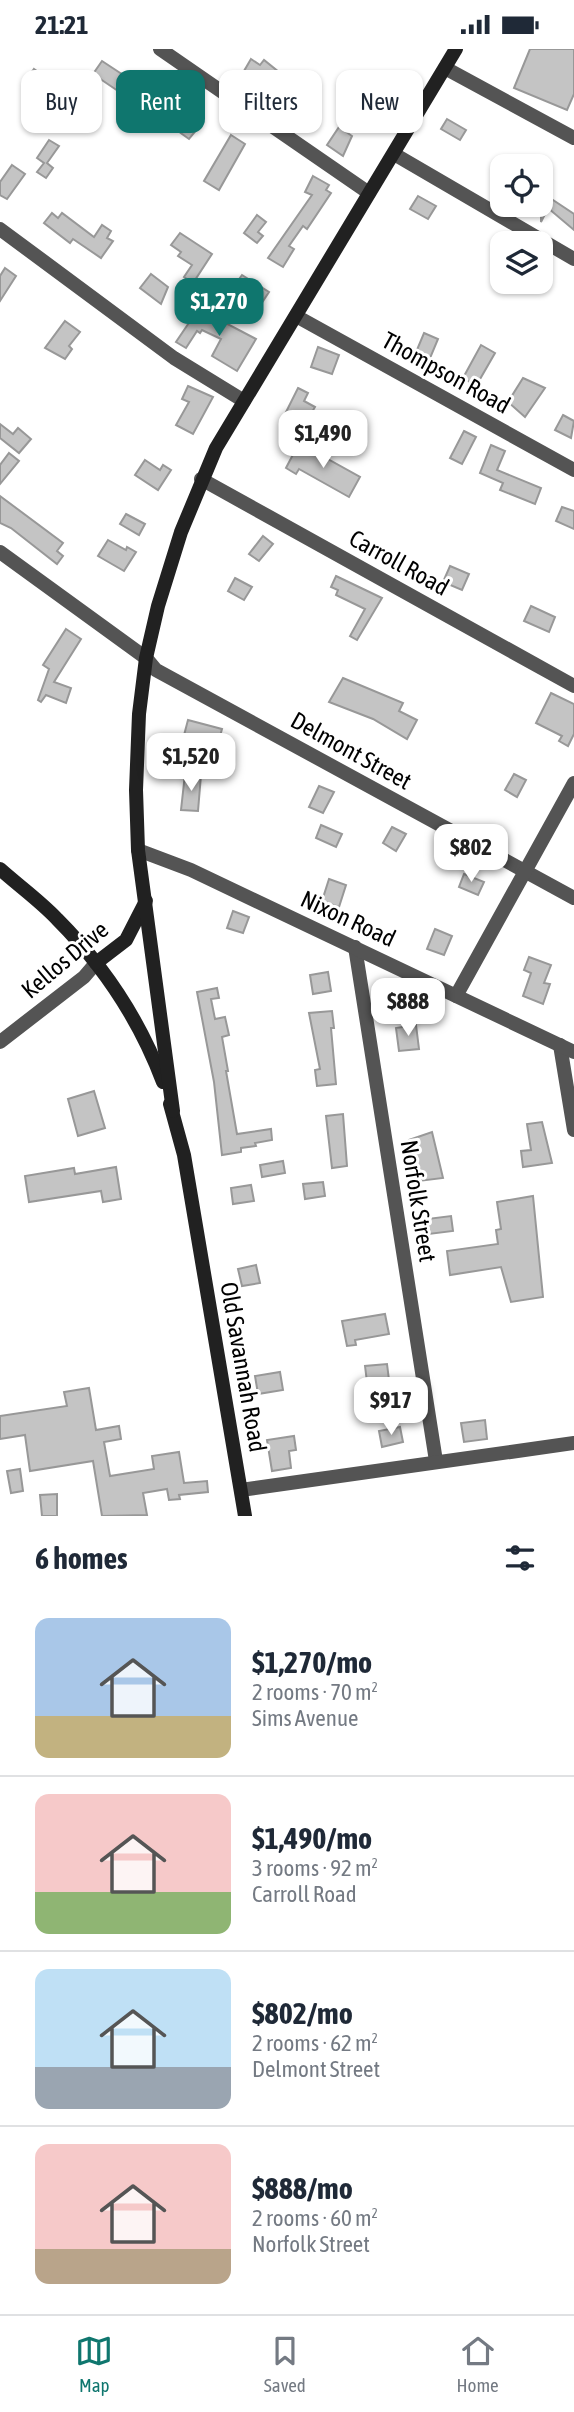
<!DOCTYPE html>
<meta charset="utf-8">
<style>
body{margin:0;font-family:"Asap Condensed",sans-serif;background:#f2f2f3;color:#1f2937;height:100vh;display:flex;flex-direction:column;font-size:26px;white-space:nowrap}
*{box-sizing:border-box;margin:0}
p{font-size:23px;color:#747a83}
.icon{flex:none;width:38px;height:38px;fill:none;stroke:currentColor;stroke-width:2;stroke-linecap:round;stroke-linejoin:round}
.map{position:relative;height:1467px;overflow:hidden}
.details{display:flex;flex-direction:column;background:#fff;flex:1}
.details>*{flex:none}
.hud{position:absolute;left:21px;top:21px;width:532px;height:63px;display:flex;gap:14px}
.controls{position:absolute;left:490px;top:105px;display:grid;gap:14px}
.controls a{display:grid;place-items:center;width:63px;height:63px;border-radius:14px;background:#fff;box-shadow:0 2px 5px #0004;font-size:35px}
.price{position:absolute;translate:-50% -60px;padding:0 16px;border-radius:14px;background:#fff;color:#222;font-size:23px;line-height:46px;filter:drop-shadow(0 2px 4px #0008)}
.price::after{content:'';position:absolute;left:50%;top:42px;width:21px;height:16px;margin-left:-10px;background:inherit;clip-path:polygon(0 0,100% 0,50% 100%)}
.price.current{background:#0f766e;color:#fff}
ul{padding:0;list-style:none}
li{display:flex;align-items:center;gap:21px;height:175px;padding:0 35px}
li+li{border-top:2px solid #e0e1e3}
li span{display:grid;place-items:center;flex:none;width:196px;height:140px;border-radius:14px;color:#555}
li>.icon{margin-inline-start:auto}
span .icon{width:84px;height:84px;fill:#fffc;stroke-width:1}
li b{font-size:30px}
h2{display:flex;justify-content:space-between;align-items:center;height:84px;padding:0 35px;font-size:30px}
.pill{padding:0 24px;border-radius:14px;background:#fff;box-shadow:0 2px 5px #0004;font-size:24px;line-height:63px}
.pill.current{background:#0f766e;color:#fff}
.status{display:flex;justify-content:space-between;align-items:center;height:49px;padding:0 35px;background:#fff;direction:ltr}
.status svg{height:19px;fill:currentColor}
.menu{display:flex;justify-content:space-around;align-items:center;height:98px;border-top:2px solid #e0e1e3;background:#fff;font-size:19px;color:#747a83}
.menu a{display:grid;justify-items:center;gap:4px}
.menu .current{color:#0f766e}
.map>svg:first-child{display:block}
.building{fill:#c4c4c4;stroke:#989898;stroke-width:2}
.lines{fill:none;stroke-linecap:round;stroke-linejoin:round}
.minor{stroke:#545454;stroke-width:14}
.tertiary{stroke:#545454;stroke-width:14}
.secondary{stroke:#212121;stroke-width:14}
.labels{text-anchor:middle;stroke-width:6;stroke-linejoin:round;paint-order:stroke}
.street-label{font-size:24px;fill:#000;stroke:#fff}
</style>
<div class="status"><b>21:21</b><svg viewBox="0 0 49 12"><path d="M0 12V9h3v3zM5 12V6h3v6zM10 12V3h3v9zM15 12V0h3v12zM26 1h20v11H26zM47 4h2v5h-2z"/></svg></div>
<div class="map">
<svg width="574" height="1467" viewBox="0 0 574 1467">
<rect width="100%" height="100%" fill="#fff"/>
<g class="building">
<polygon points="530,0 574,0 574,45 567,61 514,39"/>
<polygon points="251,10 260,16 264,11 290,32 279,47 244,22"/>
<polygon points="102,12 140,37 142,32 161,42 203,73 189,90 178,82 183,76 167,65 158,80 150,74 160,58 122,37 118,42 93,25"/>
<polygon points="34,20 47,29 37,45 23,35"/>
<polygon points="447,70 466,81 460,91 441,80"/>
<polygon points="339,78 352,87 343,107 327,96"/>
<polygon points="231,86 245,95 219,141 204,132"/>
<polygon points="49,91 59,97 47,114 53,119 46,129 37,123 44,114 37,109"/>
<polygon points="12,116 25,125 7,150 0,146 0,133"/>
<polygon points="313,127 329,136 326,141 331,144 307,180 303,177 289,197 294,200 283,218 268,209 312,146 305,143"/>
<polygon points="541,143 574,165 574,181 548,159 541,173 541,166 521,156 541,156"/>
<polygon points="418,147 436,157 428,170 410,160"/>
<polygon points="52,164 58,169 62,164 94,188 102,176 111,182 107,189 113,192 101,209 73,190 70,194 44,174"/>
<polygon points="257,166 266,173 258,183 263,187 257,194 244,184"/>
<polygon points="180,184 212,205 193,234 184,228 192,216 178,207 181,203 171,196"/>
<polygon points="5,219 16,227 0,252 0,227"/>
<polygon points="151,225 168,238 161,255 140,239"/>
<polygon points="242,226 269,243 259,258 232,240"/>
<polygon points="201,256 214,264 212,267 256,290 237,322 212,307 221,290 202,281 200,284 197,282 186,299 176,293"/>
<polygon points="65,272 80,283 69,297 72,300 65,310 45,299"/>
<polygon points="424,284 438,290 428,314 414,308"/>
<polygon points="481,296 495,304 476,337 463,329"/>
<polygon points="318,298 339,306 332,325 311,318"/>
<polygon points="523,329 545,339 525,368 508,353"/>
<polygon points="188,337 213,348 193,385 176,376 189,353 182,350"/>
<polygon points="298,339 308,344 304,352 315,358 305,375 285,365"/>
<polygon points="563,366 574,372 571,389 555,381"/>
<polygon points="0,375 13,385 18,379 31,390 19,404 0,389"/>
<polygon points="464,382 476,388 462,415 450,409"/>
<polygon points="299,394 360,428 349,448 299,420 296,425 286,419"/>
<polygon points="491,396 505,402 497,421 541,439 535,455 500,441 503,434 480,424"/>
<polygon points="9,404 19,412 0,435 0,416"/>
<polygon points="145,411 160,421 163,416 171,421 158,441 135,426"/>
<polygon points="0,447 63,494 57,502 63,507 57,515 11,479 0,474"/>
<polygon points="562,458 574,462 574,480 556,472"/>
<polygon points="126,465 145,475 139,486 120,475"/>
<polygon points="263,487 273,495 259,512 249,505"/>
<polygon points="108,491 126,501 127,498 136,503 124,522 98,507"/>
<polygon points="450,517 469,525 462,541 443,533"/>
<polygon points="336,527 382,549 357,591 350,587 365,560 336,546 338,541 331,538"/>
<polygon points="235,529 252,538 244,551 228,542"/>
<polygon points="531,557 555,568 549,583 524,572"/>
<polygon points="66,580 81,590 54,633 71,639 66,654 46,646 41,653 38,651 49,620 43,616"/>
<polygon points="343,629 403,654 399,662 417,671 407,690 373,670 329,653"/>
<polygon points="551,644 574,655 574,685 568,697 559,692 562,687 536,674"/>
<polygon points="188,671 222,680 217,698 183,690"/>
<polygon points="185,725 201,726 198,762 181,761"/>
<polygon points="514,725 526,731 517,748 505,741"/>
<polygon points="319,737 334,743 323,764 309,758"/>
<polygon points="321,776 342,785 336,798 316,789"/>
<polygon points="392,778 406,785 396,802 383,794"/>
<polygon points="464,825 484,833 478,846 459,838"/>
<polygon points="329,830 346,836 339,858 322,852"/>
<polygon points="233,862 249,868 243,884 227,879"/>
<polygon points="435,880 452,887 444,906 427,900"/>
<polygon points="529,908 551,916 544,934 550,935 543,955 523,947 531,924 524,921"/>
<polygon points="328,923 331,942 313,945 310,926"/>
<polygon points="217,939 219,949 211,950 215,970 225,968 229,986 222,988 228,1022 226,1022 237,1085 271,1080 272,1091 255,1094 256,1097 241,1099 241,1103 222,1106 214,1033 197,943"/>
<polygon points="332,962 334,979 331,979 336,1035 317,1037 315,1021 320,1020 309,964"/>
<polygon points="416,976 419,1000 399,1002 396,979"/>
<polygon points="94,1042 105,1079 78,1087 68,1050"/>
<polygon points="343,1065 347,1117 332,1119 326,1067"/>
<polygon points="542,1073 552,1114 523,1118 521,1102 531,1101 527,1075"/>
<polygon points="432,1083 443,1129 419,1132 416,1108 412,1108 409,1091"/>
<polygon points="283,1112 285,1124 262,1128 260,1116"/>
<polygon points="116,1118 121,1150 103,1153 101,1142 29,1153 25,1127 74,1119 75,1125"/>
<polygon points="323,1133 325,1147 305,1150 303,1135"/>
<polygon points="251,1136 254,1152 233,1155 231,1139"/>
<polygon points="533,1147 543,1248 511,1253 501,1218 450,1226 447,1202 498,1195 496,1181 501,1180 497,1153"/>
<polygon points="451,1167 453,1182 429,1185 427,1170"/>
<polygon points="256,1216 260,1234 242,1237 238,1220"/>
<polygon points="385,1265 389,1285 355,1291 356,1296 347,1297 342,1272"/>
<polygon points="387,1315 389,1331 367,1333 365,1317"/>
<polygon points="280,1323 283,1341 258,1345 255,1327"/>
<polygon points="89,1339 96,1381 119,1377 121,1390 104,1393 110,1427 154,1420 152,1407 179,1403 184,1434 207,1432 208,1443 179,1446 180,1450 169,1451 167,1440 143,1444 147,1466 102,1467 93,1412 30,1422 25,1386 0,1390 0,1367 67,1357 64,1343"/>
<polygon points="485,1371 487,1390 464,1393 461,1374"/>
<polygon points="400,1378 403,1393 382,1398 379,1382"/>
<polygon points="294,1387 296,1401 289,1402 291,1419 272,1422 267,1391"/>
<polygon points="20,1420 23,1442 11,1444 7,1422"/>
<polygon points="57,1445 57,1467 42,1467 40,1446"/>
</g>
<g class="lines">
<g class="minor">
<polyline points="160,0 369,144"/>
<polyline points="445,19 574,89"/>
<polyline points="394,105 574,210"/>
<polyline points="0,180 174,309 244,352"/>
<polyline points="296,267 574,421"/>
<polyline points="201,430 574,637"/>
<polyline points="0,503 146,609 156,621 574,849"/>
<polyline points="355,898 436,1412"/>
<polyline points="456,947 574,734"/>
<polyline points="0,993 84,928 96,914"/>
<polyline points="560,996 574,1081"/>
<polyline points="241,1441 574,1394"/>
</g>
<polyline class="tertiary" points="138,801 191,821 574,1003"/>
<g class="secondary">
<path d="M0,820C19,837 40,852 57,870C103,916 140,972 163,1033"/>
<polyline points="96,914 126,891 146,852"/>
<polyline points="170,1055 184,1106 245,1467"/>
<polyline points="173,1062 138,801 136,741 139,665 146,609 158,557 181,483 216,399 456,0"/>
</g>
</g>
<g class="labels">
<g class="street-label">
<text transform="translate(446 324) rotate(29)" y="8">Thompson Road</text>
<text transform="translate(399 514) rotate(29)" y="8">Carroll Road</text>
<text transform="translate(351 702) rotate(29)" y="8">Delmont Street</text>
<text transform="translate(348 870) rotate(25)" y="8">Nixon Road</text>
<text transform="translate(65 911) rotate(-40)" y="8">Kellos Drive</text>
<text transform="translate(418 1152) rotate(81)" y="8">Norfolk Street</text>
<text transform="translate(243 1318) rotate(80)" y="8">Old Savannah Road</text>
</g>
</g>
</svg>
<div class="controls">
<a><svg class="icon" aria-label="locate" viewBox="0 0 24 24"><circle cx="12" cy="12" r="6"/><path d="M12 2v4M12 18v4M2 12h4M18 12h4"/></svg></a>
<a><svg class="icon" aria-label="layers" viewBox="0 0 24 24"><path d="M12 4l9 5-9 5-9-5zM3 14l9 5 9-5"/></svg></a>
</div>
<b class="price current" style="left:219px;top:289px">$1,270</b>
<b class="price" style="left:323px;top:421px">$1,490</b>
<b class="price" style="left:191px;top:744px">$1,520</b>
<b class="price" style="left:471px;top:835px">$802</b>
<b class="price" style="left:408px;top:989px">$888</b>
<b class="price" style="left:391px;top:1388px">$917</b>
<div class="hud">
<a class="pill">Buy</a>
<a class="pill current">Rent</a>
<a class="pill">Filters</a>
<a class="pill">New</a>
</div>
</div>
<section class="details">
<h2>6 homes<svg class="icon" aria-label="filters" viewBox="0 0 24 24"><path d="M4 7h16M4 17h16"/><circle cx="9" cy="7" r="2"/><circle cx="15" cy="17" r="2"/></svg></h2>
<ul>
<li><span style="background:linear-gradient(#a9c7e8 70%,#c2b280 0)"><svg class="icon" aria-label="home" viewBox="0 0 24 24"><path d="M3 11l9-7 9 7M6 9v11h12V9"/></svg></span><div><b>$1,270/mo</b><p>2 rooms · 70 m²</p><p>Sims Avenue</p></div></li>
<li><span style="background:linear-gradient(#f6c9c9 70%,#8fb573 0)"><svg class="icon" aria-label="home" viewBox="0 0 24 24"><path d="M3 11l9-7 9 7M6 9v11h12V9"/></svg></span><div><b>$1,490/mo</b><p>3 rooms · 92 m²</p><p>Carroll Road</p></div></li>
<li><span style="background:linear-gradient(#bfe0f5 70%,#9aa5b1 0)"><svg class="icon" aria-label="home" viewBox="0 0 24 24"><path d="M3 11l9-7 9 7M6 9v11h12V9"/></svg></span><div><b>$802/mo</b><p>2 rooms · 62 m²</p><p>Delmont Street</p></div></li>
<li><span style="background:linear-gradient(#f6c9c9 75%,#b9a48a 0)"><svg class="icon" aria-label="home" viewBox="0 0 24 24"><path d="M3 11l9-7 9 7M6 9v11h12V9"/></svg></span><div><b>$888/mo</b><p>2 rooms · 60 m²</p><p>Norfolk Street</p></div></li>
</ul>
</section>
<nav class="menu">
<a class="current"><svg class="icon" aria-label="map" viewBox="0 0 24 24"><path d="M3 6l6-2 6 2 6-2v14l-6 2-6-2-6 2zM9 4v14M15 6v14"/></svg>Map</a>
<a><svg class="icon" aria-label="saved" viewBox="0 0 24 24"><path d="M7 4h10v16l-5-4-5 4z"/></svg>Saved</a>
<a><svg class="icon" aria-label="home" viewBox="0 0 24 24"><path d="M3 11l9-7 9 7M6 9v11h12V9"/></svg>Home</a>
</nav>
